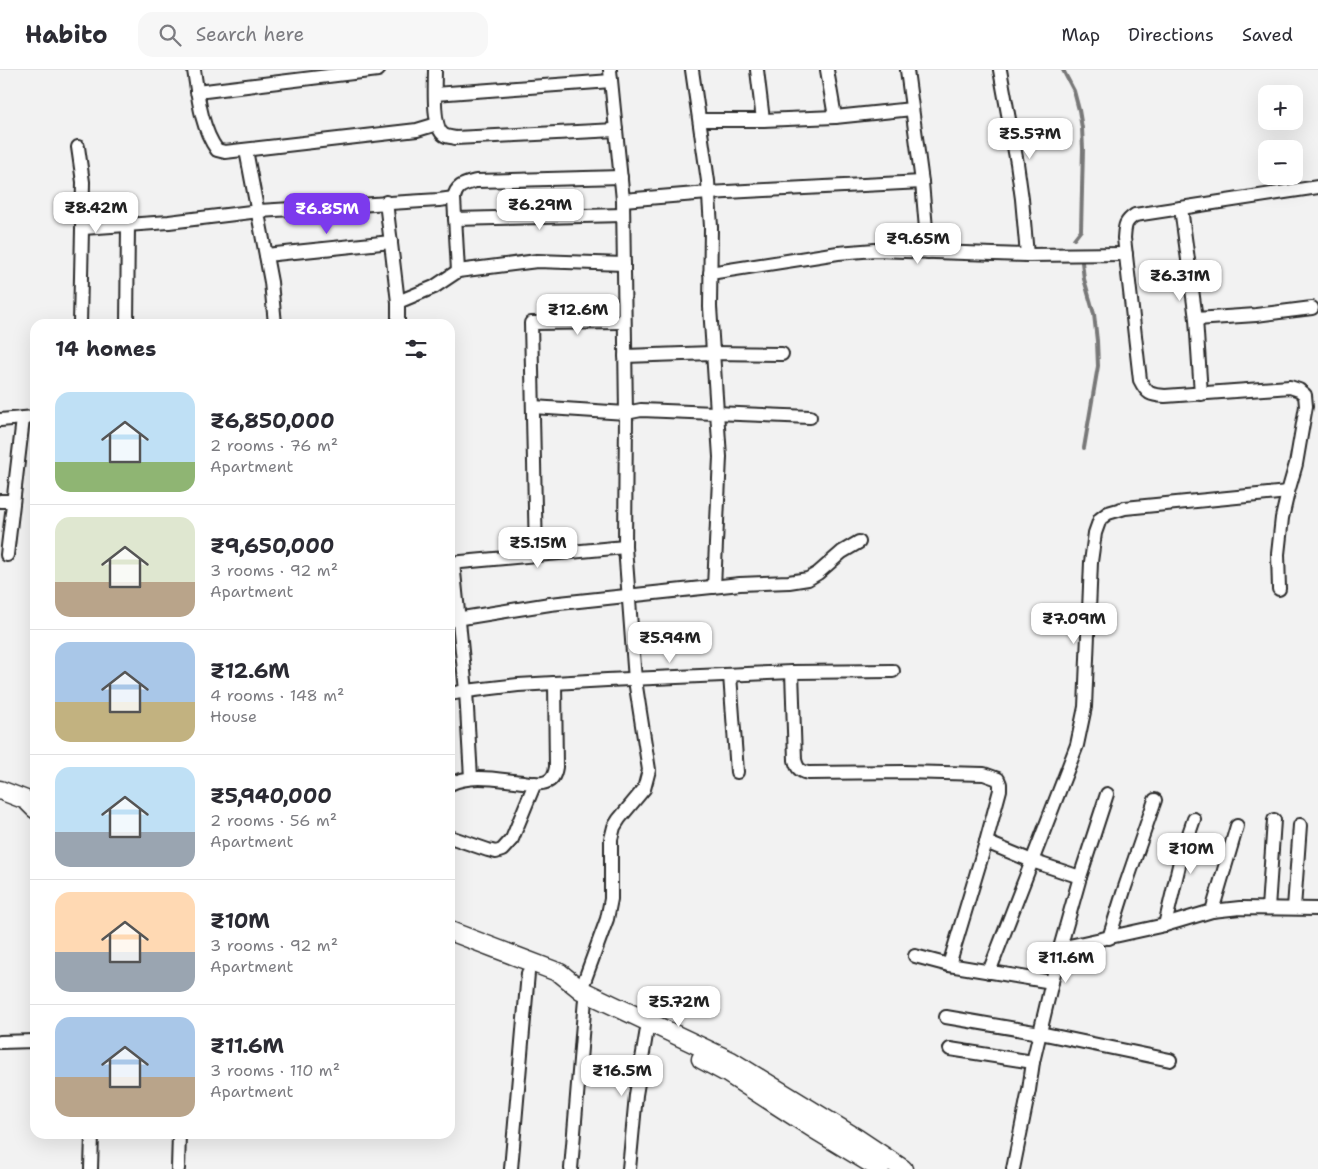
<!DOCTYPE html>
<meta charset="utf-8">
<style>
body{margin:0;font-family:"Shantell Sans",sans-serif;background:#f7f7f7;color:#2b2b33;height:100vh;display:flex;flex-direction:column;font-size:19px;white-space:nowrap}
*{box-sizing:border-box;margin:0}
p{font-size:16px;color:#7c7c81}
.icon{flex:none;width:28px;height:28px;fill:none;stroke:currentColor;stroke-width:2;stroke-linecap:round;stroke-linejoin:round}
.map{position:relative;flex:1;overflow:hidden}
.side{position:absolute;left:30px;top:249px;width:425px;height:820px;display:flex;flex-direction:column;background:#fff;border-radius:15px;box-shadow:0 5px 20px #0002}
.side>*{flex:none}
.buttons{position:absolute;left:1258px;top:15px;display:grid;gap:10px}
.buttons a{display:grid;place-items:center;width:45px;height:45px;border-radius:10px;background:#fff;box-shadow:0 5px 20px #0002;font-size:25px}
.price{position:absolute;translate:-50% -42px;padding:0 11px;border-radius:10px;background:#fff;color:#222;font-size:16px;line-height:32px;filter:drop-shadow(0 1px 2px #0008)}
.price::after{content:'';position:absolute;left:50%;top:30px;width:15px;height:11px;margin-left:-8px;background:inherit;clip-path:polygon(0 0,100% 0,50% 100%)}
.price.current{background:#7c3aed;color:#fff}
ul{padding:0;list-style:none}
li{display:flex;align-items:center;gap:15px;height:125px;padding:0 25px}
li+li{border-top:1px solid #e1e1e2}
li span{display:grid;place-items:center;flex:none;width:140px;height:100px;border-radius:15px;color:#555}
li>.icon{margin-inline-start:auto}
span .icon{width:60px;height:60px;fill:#fffc;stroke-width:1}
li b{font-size:21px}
h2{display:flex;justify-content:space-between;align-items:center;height:60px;padding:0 25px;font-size:21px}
header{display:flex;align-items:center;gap:30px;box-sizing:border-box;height:70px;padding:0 25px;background:#fff;border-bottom:1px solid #e1e1e2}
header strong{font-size:24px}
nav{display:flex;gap:28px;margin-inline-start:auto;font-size:18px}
.search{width:350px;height:45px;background:#f7f7f7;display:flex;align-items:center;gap:12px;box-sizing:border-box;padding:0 18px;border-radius:15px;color:#7c7c81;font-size:19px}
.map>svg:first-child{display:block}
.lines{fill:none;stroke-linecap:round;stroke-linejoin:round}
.stream{stroke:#787878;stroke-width:4}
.minor-casing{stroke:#2b2b2b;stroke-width:16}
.secondary-casing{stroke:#2b2b2b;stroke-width:21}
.minor{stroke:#fff;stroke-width:12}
.secondary{stroke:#fff;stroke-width:18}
</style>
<header>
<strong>Habito</strong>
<div class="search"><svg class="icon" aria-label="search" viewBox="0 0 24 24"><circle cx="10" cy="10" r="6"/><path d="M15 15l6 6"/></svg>Search here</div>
<nav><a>Map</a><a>Directions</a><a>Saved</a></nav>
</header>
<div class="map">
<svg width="1318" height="1099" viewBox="0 0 1318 1099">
<rect width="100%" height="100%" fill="#f2f2f2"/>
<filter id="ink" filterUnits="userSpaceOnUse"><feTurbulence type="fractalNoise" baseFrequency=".02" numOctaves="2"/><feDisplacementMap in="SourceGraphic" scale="10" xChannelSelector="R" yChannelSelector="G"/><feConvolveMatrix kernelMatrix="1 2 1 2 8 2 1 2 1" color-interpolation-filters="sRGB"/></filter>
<g filter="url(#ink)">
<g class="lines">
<g class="stream">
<polyline points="1063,0 1074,21 1079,40 1082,58 1083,79 1081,160 1074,169"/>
<polyline points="1082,192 1084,209 1094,244 1097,271 1098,296 1084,378"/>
</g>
<defs>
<g id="minor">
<path d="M194,0C198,26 201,58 217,80L225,82L417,60L437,54"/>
<path d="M435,0C435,14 432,58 444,65C447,67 452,67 455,68L616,60"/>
<polyline points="692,0 708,111 711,157 710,237 720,387 714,517"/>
<polyline points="757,0 763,50"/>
<polyline points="827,0 835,47"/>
<polyline points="907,0 922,112 928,182"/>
<polyline points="1000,0 1017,93 1022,129 1027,185"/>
<polyline points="197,22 378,0"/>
<polyline points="435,24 611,11"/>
<polyline points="700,50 763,50 835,47 912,39"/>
<polyline points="78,77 83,112 80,254"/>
<polyline points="246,80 271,212 275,254"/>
<polyline points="623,130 708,123 922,112"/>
<polyline points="386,132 398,232 398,254"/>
<polyline points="1181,138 1196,249 1201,324"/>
<polyline points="455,149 623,145"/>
<polyline points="83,158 169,152 259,141 439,130 454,128"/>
<polyline points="266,185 391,172"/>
<path d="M458,201L454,128C456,115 465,114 476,111L621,107"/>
<polyline points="710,203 838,183 875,180 1027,185 1126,184"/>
<polyline points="398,232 434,217 458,201 537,191 624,194"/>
<polyline points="1196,249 1256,245 1312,238"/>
<polyline points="127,254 128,155"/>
<polyline points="625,286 712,283 782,284"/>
<polyline points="533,337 626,343 641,340 810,347"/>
<polyline points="0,350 35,347"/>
<polyline points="0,431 13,431"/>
<polyline points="7,485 23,349"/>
<polyline points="536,485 531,253 624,252"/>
<polyline points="453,492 466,621 471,708"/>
<polyline points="450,493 625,477"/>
<path d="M1279,519L1278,484L1282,448L1288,422L1296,394L1306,336L1305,325L1299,320L1290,317L1165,326C1150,325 1147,324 1140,310L1124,168C1125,157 1124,152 1135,145L1318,117"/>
<polyline points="450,550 550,534 740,514 789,512 808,509 818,503 842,482 859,472"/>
<path d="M792,602L795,690C797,698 799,701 808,703L903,702L984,704L998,709L1000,714V720L986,772L949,895"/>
<polyline points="730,605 737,702"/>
<polyline points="450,624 466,621 518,615 607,610 792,602 893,601"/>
<path d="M450,714C472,703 500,710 523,712C530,713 539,715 546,712C553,710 555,704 556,697L555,613"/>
<polyline points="450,767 488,780 496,782 502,780 512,769 535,713"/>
<polyline points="986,772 1032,791 1080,807"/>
<polyline points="1268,838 1274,750"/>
<polyline points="1294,838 1300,755"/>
<polyline points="1212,841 1237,756"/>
<polyline points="1165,855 1181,787 1194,749"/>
<polyline points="1109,868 1125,817 1155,730"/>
<polyline points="1060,878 1165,855 1212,841 1240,838 1318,839"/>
<polyline points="915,886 949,895 1052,912"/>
<polyline points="989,902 1077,675 1085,637 1091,492 1095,463 1100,449 1108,443 1125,438 1288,422"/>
<polyline points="581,920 607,849 611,829 611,769 614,757 619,749 644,719 649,700 635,610 625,477 626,343 623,130 610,0"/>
<polyline points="946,947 1040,963 1170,990"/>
<polyline points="0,972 35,971"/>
<polyline points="950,979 1033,992"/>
<polyline points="91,1099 92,1064"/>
<polyline points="178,1099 179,1064"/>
<polyline points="511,1099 528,903"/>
<polyline points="571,1099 585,929"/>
<polyline points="629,1099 636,1025 647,959"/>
<polyline points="1013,1099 1029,1020 1033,992 1060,878 1080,807 1107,724"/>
</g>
<g id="secondary">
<polyline points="0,720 26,730 35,739"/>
<polyline points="450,861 560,903 581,920 731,991 858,1069 903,1099"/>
<polyline points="701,989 727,1003 814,1059 880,1099"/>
</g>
</defs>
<use href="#minor" class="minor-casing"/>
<use href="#secondary" class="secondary-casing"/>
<use href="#minor" class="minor"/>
<use href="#secondary" class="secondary"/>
</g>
</g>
</svg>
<div class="buttons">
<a>+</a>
<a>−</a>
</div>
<b class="price" style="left:1030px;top:90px">₹5.57M</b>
<b class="price" style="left:540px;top:161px">₹6.29M</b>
<b class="price" style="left:96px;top:164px">₹8.42M</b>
<b class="price current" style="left:327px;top:165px">₹6.85M</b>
<b class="price" style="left:918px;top:195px">₹9.65M</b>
<b class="price" style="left:1180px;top:232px">₹6.31M</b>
<b class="price" style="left:578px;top:266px">₹12.6M</b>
<b class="price" style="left:538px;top:499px">₹5.15M</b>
<b class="price" style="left:1074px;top:575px">₹7.09M</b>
<b class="price" style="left:670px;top:594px">₹5.94M</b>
<b class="price" style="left:1191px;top:805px">₹10M</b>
<b class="price" style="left:1066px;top:914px">₹11.6M</b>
<b class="price" style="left:679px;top:958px">₹5.72M</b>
<b class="price" style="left:622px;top:1027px">₹16.5M</b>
<section class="side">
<h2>14 homes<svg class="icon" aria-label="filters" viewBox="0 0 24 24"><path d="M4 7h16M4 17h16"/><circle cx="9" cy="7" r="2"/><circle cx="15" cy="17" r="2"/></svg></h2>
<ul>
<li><span style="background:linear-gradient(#bfe0f5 70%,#8fb573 0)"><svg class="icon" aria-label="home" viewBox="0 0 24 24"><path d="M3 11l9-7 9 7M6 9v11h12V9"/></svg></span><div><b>₹6,850,000</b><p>2 rooms · 76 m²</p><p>Apartment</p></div></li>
<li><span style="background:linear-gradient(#dfe7d0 65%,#b9a48a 0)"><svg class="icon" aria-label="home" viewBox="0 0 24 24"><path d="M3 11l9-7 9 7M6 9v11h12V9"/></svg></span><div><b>₹9,650,000</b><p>3 rooms · 92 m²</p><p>Apartment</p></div></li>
<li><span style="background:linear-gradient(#a9c7e8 60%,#c2b280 0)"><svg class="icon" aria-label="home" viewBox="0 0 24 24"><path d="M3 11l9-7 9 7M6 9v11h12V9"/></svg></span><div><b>₹12.6M</b><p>4 rooms · 148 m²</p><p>House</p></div></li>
<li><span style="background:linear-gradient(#bfe0f5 65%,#9aa5b1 0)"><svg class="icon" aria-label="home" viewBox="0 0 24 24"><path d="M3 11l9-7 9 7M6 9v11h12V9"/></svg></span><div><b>₹5,940,000</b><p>2 rooms · 56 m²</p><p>Apartment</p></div></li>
<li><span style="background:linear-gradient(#ffd9b3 60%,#9aa5b1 0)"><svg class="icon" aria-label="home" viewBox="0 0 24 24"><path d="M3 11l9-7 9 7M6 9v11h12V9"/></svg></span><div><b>₹10M</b><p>3 rooms · 92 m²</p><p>Apartment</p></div></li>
<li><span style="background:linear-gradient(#a9c7e8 60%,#b9a48a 0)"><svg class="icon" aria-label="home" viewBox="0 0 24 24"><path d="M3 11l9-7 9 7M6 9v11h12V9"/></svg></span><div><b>₹11.6M</b><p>3 rooms · 110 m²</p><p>Apartment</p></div></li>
</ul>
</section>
</div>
